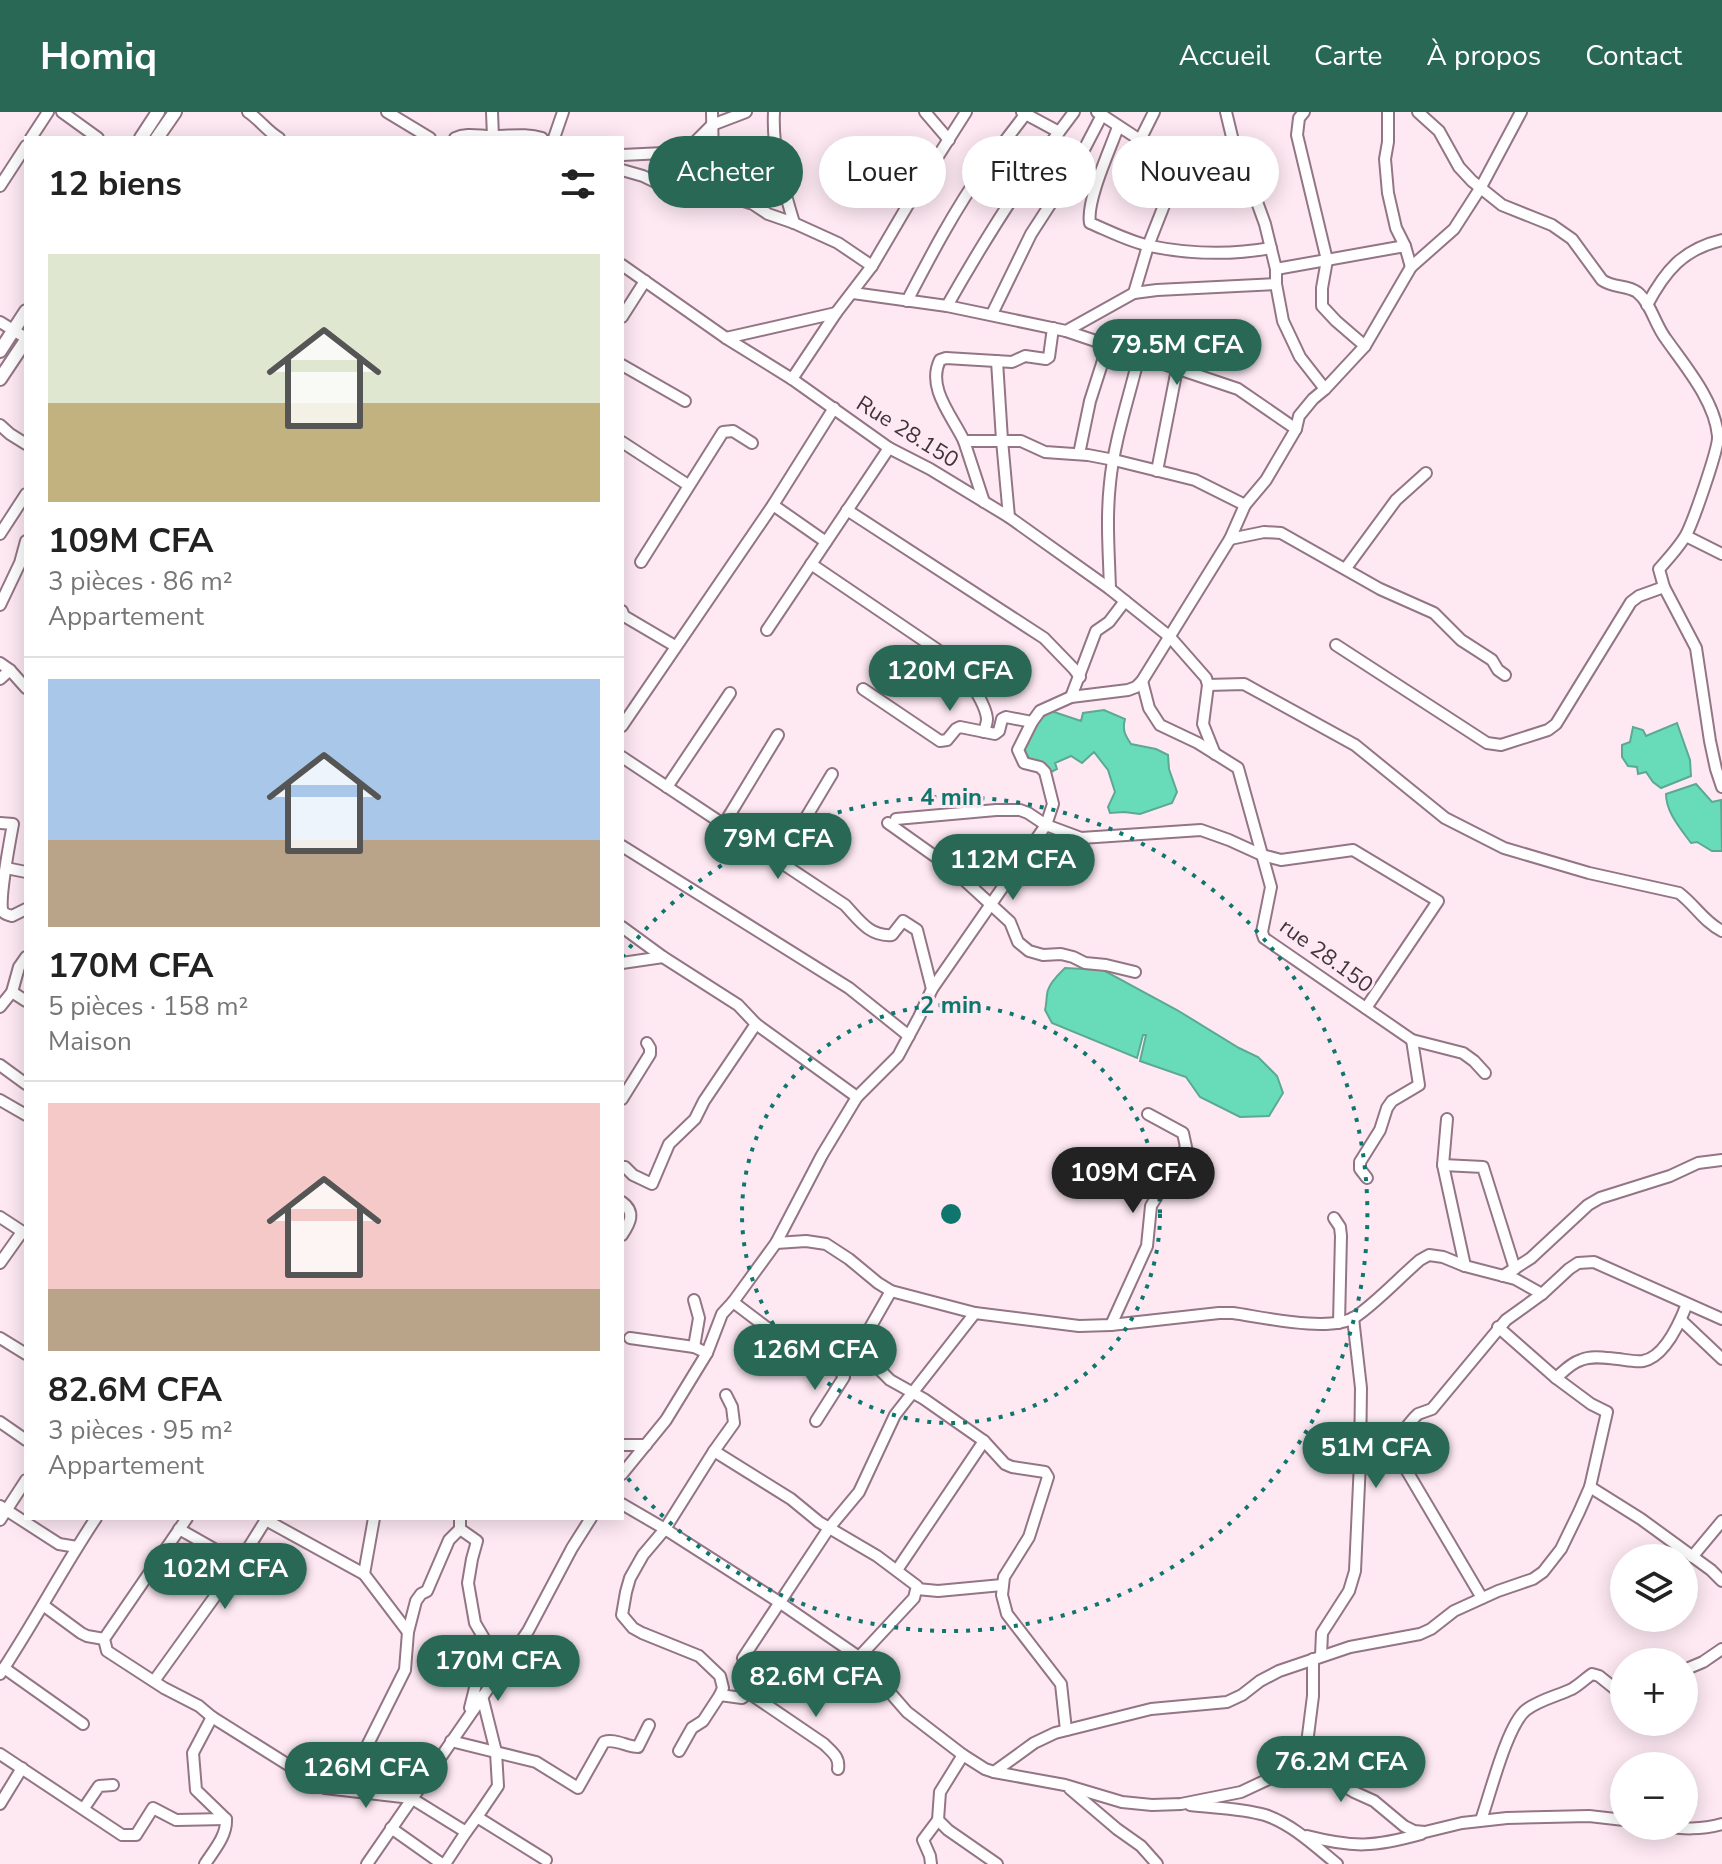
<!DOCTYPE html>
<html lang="fr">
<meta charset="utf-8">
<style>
body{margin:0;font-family:"Nunito Sans",sans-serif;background:#f6f6f6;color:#222;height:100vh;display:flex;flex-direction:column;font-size:30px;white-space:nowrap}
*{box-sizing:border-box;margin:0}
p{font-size:26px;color:#767676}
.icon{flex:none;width:44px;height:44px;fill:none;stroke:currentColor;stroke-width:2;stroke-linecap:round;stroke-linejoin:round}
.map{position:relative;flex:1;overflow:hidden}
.drawer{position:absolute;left:24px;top:24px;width:600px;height:1384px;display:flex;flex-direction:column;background:#fff;border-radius:0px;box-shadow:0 4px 20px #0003}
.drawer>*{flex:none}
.guide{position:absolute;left:648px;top:24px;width:760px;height:72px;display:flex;gap:16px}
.buttons{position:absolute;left:1610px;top:1432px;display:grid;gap:16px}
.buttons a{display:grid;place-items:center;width:88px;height:88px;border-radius:50%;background:#fff;box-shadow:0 4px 20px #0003;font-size:40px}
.price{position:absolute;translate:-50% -68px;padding:0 18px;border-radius:28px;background:#296855;color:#fff;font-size:26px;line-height:52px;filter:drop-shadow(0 2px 4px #0008)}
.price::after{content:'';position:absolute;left:50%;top:48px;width:24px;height:18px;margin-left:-12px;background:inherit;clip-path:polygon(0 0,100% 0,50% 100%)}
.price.active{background:#222;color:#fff}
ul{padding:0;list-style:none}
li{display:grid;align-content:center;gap:16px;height:424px;padding:0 24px}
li+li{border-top:2px solid #e0e0e0}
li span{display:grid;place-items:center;height:248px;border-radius:0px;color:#555}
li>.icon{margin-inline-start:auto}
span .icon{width:144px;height:144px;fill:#fffc;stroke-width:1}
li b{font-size:34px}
h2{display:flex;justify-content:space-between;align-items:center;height:96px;padding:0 24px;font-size:34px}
.tag{padding:0 28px;border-radius:36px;background:#fff;box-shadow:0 4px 20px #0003;font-size:28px;line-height:72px}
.tag.active{background:#296855;color:#fff}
header{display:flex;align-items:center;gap:48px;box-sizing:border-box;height:112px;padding:0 40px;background:#296855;color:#fff}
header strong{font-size:38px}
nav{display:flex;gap:44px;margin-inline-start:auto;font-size:28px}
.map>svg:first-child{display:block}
.water{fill:#68dcb9;stroke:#5ca993;stroke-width:2}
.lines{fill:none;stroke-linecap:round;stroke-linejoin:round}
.minor-casing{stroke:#937585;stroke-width:14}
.major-casing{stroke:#937585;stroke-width:16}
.minor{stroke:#fff;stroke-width:10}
.major{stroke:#fff;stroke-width:12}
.ring{fill:none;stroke:#0f766e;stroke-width:4;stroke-dasharray:4 8}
.labels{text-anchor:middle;stroke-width:6;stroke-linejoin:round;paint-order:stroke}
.street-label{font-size:22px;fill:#40333a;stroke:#fee9f3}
.centre{fill:#0f766e;stroke:#fee9f3;stroke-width:4}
.ring-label{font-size:24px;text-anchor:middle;font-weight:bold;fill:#0f766e;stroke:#fee9f3;stroke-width:6;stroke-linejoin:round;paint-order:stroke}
</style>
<header>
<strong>Homiq</strong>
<nav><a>Accueil</a><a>Carte</a><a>À propos</a><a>Contact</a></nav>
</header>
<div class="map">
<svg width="1722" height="1752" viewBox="0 0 1722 1752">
<rect width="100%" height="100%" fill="#fee9f3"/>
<g class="water">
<path d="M1048,598L1081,609L1083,601L1104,598L1125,607C1122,618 1125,623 1131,632L1156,637L1168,643L1169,657L1177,680L1172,691L1140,702L1124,700L1110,701L1108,695L1115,680L1108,658L1094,640L1082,651L1071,644L1055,651L1057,657L1051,660L1039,649H1030L1022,633Z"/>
<polygon points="1677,611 1690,648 1691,664 1661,676 1653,670 1646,660 1638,662 1637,655 1628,654 1622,645 1622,633 1630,630 1633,615 1643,618 1646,624"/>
<path d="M1696,672L1712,690L1721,688L1722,739H1712L1697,730L1691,731C1680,716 1666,700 1666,682Z"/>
<path d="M1065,856L1103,858L1177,898L1239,936L1258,945L1277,964L1283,981L1269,1004L1240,1005L1200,985L1186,965L1140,949L1146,923H1143L1137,946L1052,911L1045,898C1047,891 1046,884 1048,878C1051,869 1059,862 1065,856Z"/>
</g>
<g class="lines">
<defs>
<g id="minor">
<polyline points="62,0 98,26"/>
<path d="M248,0C260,8 267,19 279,26"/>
<polyline points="387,0 430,26"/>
<polyline points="492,0 493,25"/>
<polyline points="712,0 713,49 753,92 768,102 794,111 838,131 872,154"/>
<path d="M774,0C772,39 783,74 794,111"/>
<polyline points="925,0 949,28"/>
<polyline points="1226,0 1233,29 1245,57 1265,112 1276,157 1276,172 1283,209 1300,245 1325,277"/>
<polyline points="1304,0 1299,6 1297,23 1327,148 1322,176 1322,194 1336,209 1365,234"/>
<polyline points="1388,0 1388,30 1385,47 1388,81 1396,116 1405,134 1411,155"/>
<path d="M1418,0L1439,19L1459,55L1472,69L1502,93L1552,113L1572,127L1602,168C1613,176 1627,173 1637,180C1651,191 1655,213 1666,227C1685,254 1715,289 1718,324C1719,336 1693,410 1686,423C1679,435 1668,447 1659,457L1664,475L1696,536L1710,629L1716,657L1722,675"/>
<polyline points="1102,3 1140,28 1183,45 1148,134 1134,181"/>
<path d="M1118,15C1110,38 1086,89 1090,111C1109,119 1130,130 1150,134C1189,142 1232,143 1271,136"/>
<polyline points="1059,20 1074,0"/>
<polyline points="31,26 48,0"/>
<path d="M455,26C468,20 482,25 495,24C511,24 526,21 542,26"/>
<polyline points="554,26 563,0"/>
<polyline points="1140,28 1154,0"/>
<polyline points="622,43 685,40 712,13 746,0"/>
<path d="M1183,45C1192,41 1225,46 1239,45"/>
<polyline points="713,49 717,81"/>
<polyline points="622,58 643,64 678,81 723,82 750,91"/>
<polyline points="0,74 26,34"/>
<polyline points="622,153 726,226 792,267 889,336 930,357 1009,405 1110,477 1170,525 1206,566 1208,573 1203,612 1215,642"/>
<polyline points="1276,157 1405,134"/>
<polyline points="853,181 947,194 1066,219 1134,181 1157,178 1276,172"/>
<path d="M907,189C931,143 955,97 985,55C999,36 1013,19 1027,0"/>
<path d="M1647,193C1665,159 1683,137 1722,128"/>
<path d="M947,194C981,134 1017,75 1059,20L1022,0"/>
<polyline points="992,202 1031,122 1077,51 1102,3 1097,0"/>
<polyline points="622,205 645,169"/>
<polyline points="0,210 26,226"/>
<polyline points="1066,219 1238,277 1296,317"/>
<polyline points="726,226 836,201"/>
<polyline points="997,249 1002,328 1009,405"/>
<polyline points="622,253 685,289"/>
<polyline points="792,267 836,201 872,154 919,74 966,0"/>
<polyline points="0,313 10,322 26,332"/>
<path d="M964,329C953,305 926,276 940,248L946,246L1012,250L1025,244L1046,247L1049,245L1053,216"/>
<polyline points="622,330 688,373"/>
<polyline points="1079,342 1090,289 1108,233"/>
<polyline points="1157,359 1177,257"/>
<polyline points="984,390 964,329 1021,329 1045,340 1088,343 1114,348 1195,368 1245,393"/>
<polyline points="773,393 826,430"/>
<polyline points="847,398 1044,526 1074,557 1080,565"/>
<polyline points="0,422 26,382"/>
<polyline points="1686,424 1722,442"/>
<polyline points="1230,427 1264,420 1281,421 1380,477 1434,501 1461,528 1492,548 1498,558 1505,563"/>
<polyline points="641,450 723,320 733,319 752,331"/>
<path d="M811,452L954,549C964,560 986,591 987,607C987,611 985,616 984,620"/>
<polyline points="1346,456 1396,388 1426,361"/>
<path d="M1110,477C1109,442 1106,407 1110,371C1114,329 1129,286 1139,244"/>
<polyline points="0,493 20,451 26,429"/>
<polyline points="622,499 624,504 675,534"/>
<polyline points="767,518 889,336"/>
<polyline points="1336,533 1487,631 1501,633 1548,618 1556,612 1631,490 1639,484 1664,475"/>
<polyline points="0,551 10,558 26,576"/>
<polyline points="0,567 10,558"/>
<polyline points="1142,569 1149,596 1160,613 1198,631 1238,656 1271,775 1262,820 1264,826 1412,928 1463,941 1474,949 1485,961"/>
<path d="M1208,573L1244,572L1355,633L1445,706L1504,736L1589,761L1679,781C1695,793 1704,810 1722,819"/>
<polyline points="863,577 940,629 947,628 956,617 960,615 995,622 999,619 1002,607 1006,605 1032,610"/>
<polyline points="1071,585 1096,519 1109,510 1125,489"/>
<polyline points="622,614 773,393 834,296"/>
<path d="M622,645L845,793C859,808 870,825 892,823L903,809L917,818L932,877"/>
<polyline points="667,675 730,581"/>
<polyline points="896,707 996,698 1020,698 1028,701 1046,713 1081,726 1201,718 1229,728 1262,743 1281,748 1353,738 1438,789 1366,896"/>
<path d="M0,711L13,712C10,728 0,783 2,797C4,803 7,802 12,804L26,797"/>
<polyline points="888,711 950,755 1010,810 1018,830 1029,839 1043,843 1061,842 1073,845 1085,851 1106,853 1135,860"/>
<polyline points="724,712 778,623"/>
<polyline points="622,734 849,876 909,924"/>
<polyline points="780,749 832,662"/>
<polyline points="6,756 26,760"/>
<polyline points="622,815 663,845 738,893 756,912 857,985"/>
<polyline points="622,851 663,845"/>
<polyline points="12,880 19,855 26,845"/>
<polyline points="0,895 12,880 26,889"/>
<polyline points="0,953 26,972"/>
<polyline points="622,987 650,942 650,936 647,931"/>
<polyline points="0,988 26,1003"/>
<polyline points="1447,1007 1443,1053 1465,1154"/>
<polyline points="1443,1053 1483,1055 1515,1157"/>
<polyline points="622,1055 625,1055 633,1063 652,1072 669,1032 695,1007 704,989 756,912"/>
<polyline points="1367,1066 1360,1057 1360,1050 1380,1018 1387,996 1392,989 1419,973 1412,928"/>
<path d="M622,1090C636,1100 630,1111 622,1123"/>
<polyline points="0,1105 26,1122"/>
<polyline points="1334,1106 1340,1115 1341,1124 1339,1211"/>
<path d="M776,1131L806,1129L826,1132L849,1147L878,1171L891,1179L975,1201L1079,1214L1111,1213L1219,1201H1233C1262,1205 1330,1221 1355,1205C1376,1191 1400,1165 1420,1148L1429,1143L1443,1145L1465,1154L1515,1167L1542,1182"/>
<polyline points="0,1151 22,1120"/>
<polyline points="1503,1164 1531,1146 1588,1093 1600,1086 1670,1064 1698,1051 1722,1048"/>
<polyline points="694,1188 699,1206 694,1235"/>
<polyline points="733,1190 778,1224 795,1226 826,1251 835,1251 845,1242 855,1242 879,1257 890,1268 924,1287 984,1329 1005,1352 1012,1355 1045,1360 1048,1365 1029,1425 1004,1465 1002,1483 1007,1502 1061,1572 1066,1618"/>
<polyline points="1681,1208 1722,1247"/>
<polyline points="1111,1213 1147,1134 1151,1094 1186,1035 1183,1021 1148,1002"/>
<polyline points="0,1226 26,1242"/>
<polyline points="630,1226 694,1235 707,1241"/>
<polyline points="855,1242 891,1179"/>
<path d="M1556,1266C1564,1259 1571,1251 1581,1248C1592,1243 1606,1246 1618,1247C1626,1248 1635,1250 1643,1249C1665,1245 1680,1210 1687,1192"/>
<polyline points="816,1309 844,1265 835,1251"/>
<polyline points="0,1310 26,1328"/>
<polyline points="622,1333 646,1333"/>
<polyline points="714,1339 791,1387 819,1410 877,1444 917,1474 914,1486 859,1545"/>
<polyline points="622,1362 666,1308 707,1241 722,1202 733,1190 776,1131 822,1043 857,985 898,944 919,905 932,877 1046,713 1053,692 1045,660 1040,655 1024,651 1018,638 1032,610 1040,599 1071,585 1128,578 1136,575 1142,569 1230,427 1245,393 1266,368 1296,317 1299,304 1313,287 1325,277 1365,234 1411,155 1454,117 1481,75 1521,0"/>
<polyline points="1590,1375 1641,1407 1711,1458 1722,1469"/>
<polyline points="622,1392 665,1417 779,1490 859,1545 907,1600 963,1643 985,1657 994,1660 1065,1673 1122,1690 1152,1693 1181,1692 1241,1680 1292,1656 1304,1655 1317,1658 1354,1680 1374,1689 1404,1714 1414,1719 1425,1720 1462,1711 1507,1706 1589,1704 1624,1708"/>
<polyline points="0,1394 59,1432 77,1435"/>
<polyline points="187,1406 104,1527 107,1539 164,1576 199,1594 212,1605 325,1676 411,1686 466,1720 477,1705 546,1748"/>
<polyline points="374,1406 364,1462 408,1520"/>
<polyline points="460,1406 460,1417 477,1429 472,1447 468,1471 475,1511 485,1528 485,1536 470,1596"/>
<polyline points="0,1408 26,1368"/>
<polyline points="266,1408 364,1462"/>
<polyline points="179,1417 239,1451"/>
<polyline points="1692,1445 1722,1409"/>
<polyline points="897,1458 984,1329"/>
<polyline points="917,1477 938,1479 1002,1473"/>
<polyline points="1482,1486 1394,1337 1395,1329 1414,1306 1418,1302 1432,1297 1506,1208 1542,1182 1569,1157 1578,1151 1594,1150 1722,1207"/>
<polyline points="43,1493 81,1521 87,1524 104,1527"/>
<polyline points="1321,1544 1322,1521 1349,1479 1355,1459 1360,1350 1361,1276 1353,1206"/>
<polyline points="4,1556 83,1612"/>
<polyline points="1684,1558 1703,1550 1722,1537"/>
<path d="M0,1562C34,1511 62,1457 96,1406"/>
<polyline points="154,1569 239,1451 267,1406"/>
<path d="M749,1581L824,1632C832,1640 840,1645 838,1657"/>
<path d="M720,1583L742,1586C764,1570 748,1564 743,1546L829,1416L859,1380L895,1303L975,1201"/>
<path d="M451,1629L536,1650L578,1676L604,1630C615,1626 627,1635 638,1635L649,1613"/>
<polyline points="679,1639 692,1616 703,1609 720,1583 723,1576 720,1564 699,1544 642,1521 633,1516 622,1503 626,1480 630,1466 643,1443 665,1417 714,1339 734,1311 732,1295 726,1283"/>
<polyline points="0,1642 122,1723 136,1723 153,1696 176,1708 226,1707"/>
<polyline points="963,1643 940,1680 938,1708 948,1718 997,1752"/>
<polyline points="1304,1655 1313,1584 1313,1547"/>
<polyline points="994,1660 1034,1631 1055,1621 1151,1597 1227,1590 1242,1583 1260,1569 1279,1559 1350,1535 1420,1522 1431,1517 1454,1499 1498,1479 1533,1467 1543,1460 1561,1437 1579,1400 1590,1375 1607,1300 1591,1292 1556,1266 1498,1215"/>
<polyline points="1070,1677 1117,1717 1141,1734 1157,1752"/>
<polyline points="386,1683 383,1663 362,1644 405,1558 408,1520 416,1489 421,1482 427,1479 449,1428 460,1417"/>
<polyline points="0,1692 22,1656"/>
<path d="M1190,1693C1215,1696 1241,1696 1265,1703C1292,1712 1315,1734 1337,1752"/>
<polyline points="84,1696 99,1674 113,1673"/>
<polyline points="477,1705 498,1674 496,1640 482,1584"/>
<path d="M1481,1708C1490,1683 1507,1613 1526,1598C1539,1588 1557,1584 1572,1577C1579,1573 1585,1567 1592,1562L1599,1564L1624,1584"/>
<path d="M1661,1714C1683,1717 1701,1718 1722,1712"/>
<polyline points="391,1716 442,1752"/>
<path d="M1307,1724C1354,1736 1374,1735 1421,1722"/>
<path d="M205,1752C214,1738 227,1724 226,1707L196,1678L193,1641L212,1605"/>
<polyline points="367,1752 528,1519 572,1436 591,1406"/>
<polyline points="445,1752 466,1720"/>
<polyline points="931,1752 930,1744 923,1728 938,1708"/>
</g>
<g id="major">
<polyline points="141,26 158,0"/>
<polyline points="157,26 175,0"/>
<polyline points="0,239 26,199"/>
<polyline points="0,267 26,228"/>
</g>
</defs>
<use href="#minor" class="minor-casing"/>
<use href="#major" class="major-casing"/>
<use href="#minor" class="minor"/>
<use href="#major" class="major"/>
</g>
<g class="ring">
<circle cx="951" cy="1102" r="209"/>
<path d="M622 845A417 417 0 1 1 622 1359"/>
</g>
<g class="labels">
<g class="street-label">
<text transform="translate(908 319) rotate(32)" y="8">Rue 28.150</text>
<text transform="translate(1327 843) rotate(36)" y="8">rue 28.150</text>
</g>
</g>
<circle cx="951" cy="1102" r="12" class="centre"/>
<g class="ring-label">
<text x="951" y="693">4 min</text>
<text x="951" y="901">2 min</text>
</g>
</svg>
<div class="buttons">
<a><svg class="icon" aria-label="layers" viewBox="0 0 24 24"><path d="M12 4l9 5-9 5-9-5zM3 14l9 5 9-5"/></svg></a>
<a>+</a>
<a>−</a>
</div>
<b class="price" style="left:1177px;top:275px">79.5M CFA</b>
<b class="price" style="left:950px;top:601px">120M CFA</b>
<b class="price" style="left:778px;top:769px">79M CFA</b>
<b class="price" style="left:1013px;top:790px">112M CFA</b>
<b class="price active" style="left:1133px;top:1103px">109M CFA</b>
<b class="price" style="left:815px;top:1280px">126M CFA</b>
<b class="price" style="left:1376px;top:1378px">51M CFA</b>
<b class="price" style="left:225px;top:1499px">102M CFA</b>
<b class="price" style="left:498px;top:1591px">170M CFA</b>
<b class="price" style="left:816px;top:1607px">82.6M CFA</b>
<b class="price" style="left:1341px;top:1692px">76.2M CFA</b>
<b class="price" style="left:366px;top:1698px">126M CFA</b>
<div class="guide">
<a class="tag active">Acheter</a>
<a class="tag">Louer</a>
<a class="tag">Filtres</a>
<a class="tag">Nouveau</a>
</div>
<section class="drawer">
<h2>12 biens<svg class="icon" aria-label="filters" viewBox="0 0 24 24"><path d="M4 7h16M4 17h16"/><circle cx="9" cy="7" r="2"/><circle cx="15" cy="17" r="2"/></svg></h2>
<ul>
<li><span style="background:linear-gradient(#dfe7d0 60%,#c2b280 0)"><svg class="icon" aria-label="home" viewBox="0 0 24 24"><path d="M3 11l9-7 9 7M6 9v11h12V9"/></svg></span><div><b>109M CFA</b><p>3 pièces · 86 m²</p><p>Appartement</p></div></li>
<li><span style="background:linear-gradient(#a9c7e8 65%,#b9a48a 0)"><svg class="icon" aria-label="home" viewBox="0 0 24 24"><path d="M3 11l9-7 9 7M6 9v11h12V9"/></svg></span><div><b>170M CFA</b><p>5 pièces · 158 m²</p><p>Maison</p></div></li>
<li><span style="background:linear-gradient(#f6c9c9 75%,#b9a48a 0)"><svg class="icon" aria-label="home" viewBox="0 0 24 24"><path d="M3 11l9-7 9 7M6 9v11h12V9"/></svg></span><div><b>82.6M CFA</b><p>3 pièces · 95 m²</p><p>Appartement</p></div></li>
</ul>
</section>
</div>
